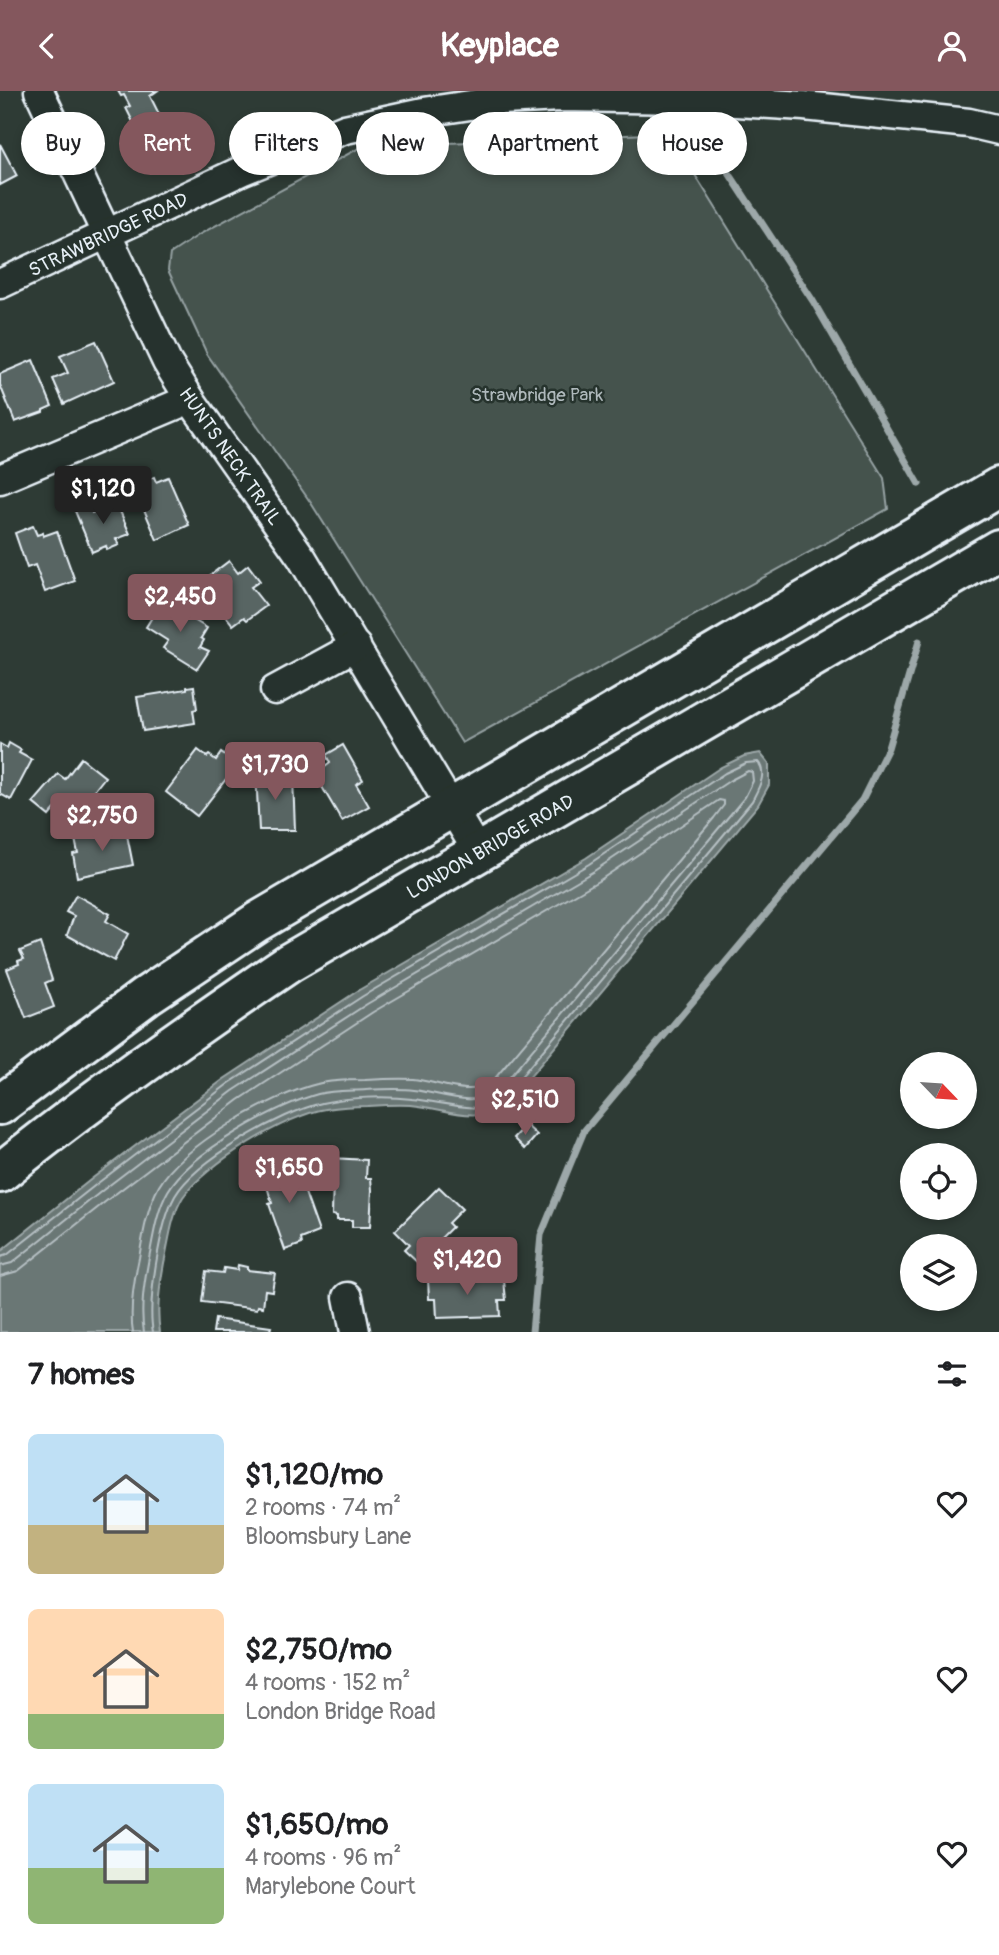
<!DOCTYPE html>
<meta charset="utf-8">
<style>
body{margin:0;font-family:Pangolin,sans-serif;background:#f2f2f2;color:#202124;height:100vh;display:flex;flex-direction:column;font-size:26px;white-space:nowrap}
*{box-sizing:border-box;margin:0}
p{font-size:23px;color:#757577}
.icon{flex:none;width:38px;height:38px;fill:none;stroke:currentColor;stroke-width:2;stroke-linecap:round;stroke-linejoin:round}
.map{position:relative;height:1241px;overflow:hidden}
.details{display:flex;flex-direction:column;background:#fff;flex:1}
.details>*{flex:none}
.top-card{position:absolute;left:21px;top:21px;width:957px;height:63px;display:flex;gap:14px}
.needle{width:46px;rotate:115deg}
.controls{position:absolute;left:900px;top:961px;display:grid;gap:14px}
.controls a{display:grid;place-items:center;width:77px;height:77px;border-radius:50%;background:#fff;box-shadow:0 4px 10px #0003;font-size:35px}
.price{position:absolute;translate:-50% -60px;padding:0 16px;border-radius:7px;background:#84575d;color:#fff;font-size:23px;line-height:46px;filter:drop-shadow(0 2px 4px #0008)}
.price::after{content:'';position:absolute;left:50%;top:42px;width:21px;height:16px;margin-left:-10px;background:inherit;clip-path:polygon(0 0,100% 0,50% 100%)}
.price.on{background:#222;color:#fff}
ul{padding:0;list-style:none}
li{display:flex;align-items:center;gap:21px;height:175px;padding:0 28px}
li span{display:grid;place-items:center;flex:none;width:196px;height:140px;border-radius:10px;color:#555}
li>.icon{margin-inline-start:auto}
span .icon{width:84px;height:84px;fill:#fffc;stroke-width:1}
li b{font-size:30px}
h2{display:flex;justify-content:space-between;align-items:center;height:84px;padding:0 28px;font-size:30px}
.tag{padding:0 24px;border-radius:32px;background:#fff;box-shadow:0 4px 10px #0003;font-size:24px;line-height:63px}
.tag.on{background:#84575d;color:#fff}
header{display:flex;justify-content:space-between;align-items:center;height:91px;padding:0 28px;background:#84575d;color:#fff;font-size:32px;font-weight:700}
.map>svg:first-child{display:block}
.green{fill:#45524e;stroke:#96a2a3;stroke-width:2}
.water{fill:#6b7775;stroke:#9da8a9;stroke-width:2}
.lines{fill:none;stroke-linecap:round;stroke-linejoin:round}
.shore{stroke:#b6c0c4;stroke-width:2}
.stream{stroke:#9da8a9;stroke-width:7}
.building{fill:#596563;stroke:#e8f1f8;stroke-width:2}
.street-casing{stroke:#e8f1f8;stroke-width:33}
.secondary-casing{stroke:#e8f1f8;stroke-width:44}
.street{stroke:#26332d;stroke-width:28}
.secondary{stroke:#26332d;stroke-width:38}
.labels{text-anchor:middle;stroke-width:5;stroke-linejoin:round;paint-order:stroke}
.street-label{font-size:19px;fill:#e8f1f8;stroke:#26332d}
.park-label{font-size:19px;fill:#afb9bc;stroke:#26332d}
</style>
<header><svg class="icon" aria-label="back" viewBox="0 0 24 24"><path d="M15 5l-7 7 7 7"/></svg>Keyplace<svg class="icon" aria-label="person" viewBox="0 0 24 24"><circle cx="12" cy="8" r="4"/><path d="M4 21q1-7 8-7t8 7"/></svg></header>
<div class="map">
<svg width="999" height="1241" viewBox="0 0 999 1241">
<rect width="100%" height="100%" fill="#2e3b35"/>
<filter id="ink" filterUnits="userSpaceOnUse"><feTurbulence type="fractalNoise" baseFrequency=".0143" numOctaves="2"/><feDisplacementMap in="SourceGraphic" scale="14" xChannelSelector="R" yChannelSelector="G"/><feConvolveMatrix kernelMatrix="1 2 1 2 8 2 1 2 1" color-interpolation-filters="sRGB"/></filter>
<g filter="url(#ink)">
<polygon class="green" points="669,42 884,387 888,418 462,652 311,412 207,263 168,179 170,163 200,143 361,56"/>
<path class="water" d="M760,662L769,673V694L758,714L508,1012C473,1035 448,1017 411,1014C397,1013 382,1014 368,1015C354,1015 339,1016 326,1018C286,1024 206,1073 183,1106C171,1125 169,1151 164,1172C160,1194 156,1219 160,1241H0V1161L94,1086L224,988L359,899L586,767L721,676L744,665Z"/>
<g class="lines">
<g class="shore">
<path d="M0,1166L7,1164L98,1092L228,993L363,905L589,773L725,682L746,672L758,671C768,683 758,698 752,710L503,1007L492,1015L481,1017C458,1017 435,1010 412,1008C386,1005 347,1006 322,1012C282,1021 196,1069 175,1105C160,1132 147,1211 153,1241"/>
<path d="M0,1175L12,1172L103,1099L233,1000L367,913L594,780L729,690L748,680L752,681L753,690L745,706L497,1001C473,1017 441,1002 414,999C399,997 382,998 366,999C351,1000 333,999 318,1003C275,1015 191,1061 168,1100C156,1121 153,1148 148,1172C144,1194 140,1219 144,1241"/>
<path d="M0,1185L18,1180L110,1107L239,1009L373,921L600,789L719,709L724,710V714L714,727L491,992C470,1007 436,990 413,988C397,987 381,988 365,989C350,989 332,989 317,993C271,1004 183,1054 159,1095C147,1117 143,1143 139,1167C134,1190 129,1218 133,1241"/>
</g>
<g class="stream">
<polyline points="708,50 813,210 919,393"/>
<polyline points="532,1241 541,1144 584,1040 862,709 888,657 919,550"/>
</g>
</g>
<g class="building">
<polygon points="118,0 157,0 150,5 160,25 136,37 126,17 130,15 124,4 121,5"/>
<polygon points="0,53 17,85 0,94"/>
<polygon points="96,250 114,290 64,313 53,288 68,282 60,265"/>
<polygon points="33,269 52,315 43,319 43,321 15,331 0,294 0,283"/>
<polygon points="154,386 156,391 168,386 189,434 157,449 137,402 135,404 131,396"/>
<polygon points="116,411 130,443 116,448 119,454 107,459 106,455 92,461 75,420 89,414 92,422"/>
<polygon points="33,435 37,444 43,442 43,445 57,440 75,490 45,501 35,474 27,477 15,442"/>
<polygon points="229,470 238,482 248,474 260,490 251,496 266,515 247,529 244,526 233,534 200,492"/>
<polygon points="162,510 207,537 201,547 204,549 200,556 209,560 197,578 163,557 168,550 146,536"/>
<polygon points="194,595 197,618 193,619 195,632 143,640 137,606 187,598 187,596"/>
<polygon points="9,652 21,659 19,662 32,669 11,709 0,703 0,653 7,657"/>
<polygon points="343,654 363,689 356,693 369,715 342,730 315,684 330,672 326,664"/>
<polygon points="198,659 207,666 209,664 216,669 221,662 237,674 197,725 166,701"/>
<polygon points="81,667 105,686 72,728 55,718 49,725 33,712 58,683 65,688"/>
<polygon points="280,681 280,686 293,686 295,739 259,739 256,682"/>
<polygon points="126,739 133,774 77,786 73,763 78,762 75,748"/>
<polygon points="76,804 110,823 106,830 128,843 114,870 67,844 74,825 66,821"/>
<polygon points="40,852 52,889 45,892 54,916 26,927 7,878 19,873 18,870 24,868 20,860"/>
<polygon points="526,1034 537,1044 525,1058 514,1047"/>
<polygon points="276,1066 283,1088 298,1082 319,1141 301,1148 302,1153 285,1159 269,1113 272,1112 260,1072"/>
<polygon points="331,1067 367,1069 366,1087 371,1087 372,1099 370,1136 352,1136 352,1129 337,1129 337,1125 332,1124 333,1088 330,1087"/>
<polygon points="439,1096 462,1118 448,1132 452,1136 417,1171 404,1159 409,1154 395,1140"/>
<polygon points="238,1174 247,1176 247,1179 275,1182 272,1200 265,1199 263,1216 258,1215 257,1218 202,1211 206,1180 223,1182 224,1177 237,1179"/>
<polygon points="428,1188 478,1188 478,1190 504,1189 506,1209 499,1209 500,1225 437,1227 436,1208 429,1208"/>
<polygon points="215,1228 271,1236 270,1239 274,1241 213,1241"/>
</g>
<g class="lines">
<defs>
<g id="street">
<polyline points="39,0 167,271 190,308 302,467 478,761"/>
<polyline points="0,193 241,80 345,38 424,21 503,9 560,6 686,8 804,15 969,32 999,39"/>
<polyline points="0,388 190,308"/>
<polyline points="275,599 356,555"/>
<polyline points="348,1206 355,1241"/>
</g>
<g id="secondary">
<polyline points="0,1014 146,905 257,831 999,396"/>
<path d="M0,1082C93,1007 190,939 289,872L999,458"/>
</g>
</defs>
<use href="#street" class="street-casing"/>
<use href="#secondary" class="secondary-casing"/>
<use href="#street" class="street"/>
<use href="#secondary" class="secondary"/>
</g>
</g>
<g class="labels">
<g class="street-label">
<text transform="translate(108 143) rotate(-25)" y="7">STRAWBRIDGE ROAD</text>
<text transform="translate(231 365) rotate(55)" y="7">HUNTS NECK TRAIL</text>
<text transform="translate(490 755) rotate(-30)" y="7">LONDON BRIDGE ROAD</text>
</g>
<g class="park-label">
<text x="537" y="310">Strawbridge Park</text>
</g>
</g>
</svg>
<div class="controls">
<a><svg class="needle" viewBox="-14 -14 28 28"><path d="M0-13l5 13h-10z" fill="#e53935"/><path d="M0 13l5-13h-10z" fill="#757577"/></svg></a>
<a><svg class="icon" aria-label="locate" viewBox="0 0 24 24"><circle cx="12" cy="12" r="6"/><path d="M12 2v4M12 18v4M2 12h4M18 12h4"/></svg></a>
<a><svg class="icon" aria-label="layers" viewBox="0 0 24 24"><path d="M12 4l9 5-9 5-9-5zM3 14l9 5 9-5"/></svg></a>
</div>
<b class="price on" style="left:103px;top:435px">$1,120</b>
<b class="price" style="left:180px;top:543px">$2,450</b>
<b class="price" style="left:275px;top:711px">$1,730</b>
<b class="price" style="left:102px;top:762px">$2,750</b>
<b class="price" style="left:525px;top:1046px">$2,510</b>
<b class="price" style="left:289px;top:1114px">$1,650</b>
<b class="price" style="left:467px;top:1206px">$1,420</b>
<div class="top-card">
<a class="tag">Buy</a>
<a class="tag on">Rent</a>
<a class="tag">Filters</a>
<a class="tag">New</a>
<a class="tag">Apartment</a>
<a class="tag">House</a>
</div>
</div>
<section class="details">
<h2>7 homes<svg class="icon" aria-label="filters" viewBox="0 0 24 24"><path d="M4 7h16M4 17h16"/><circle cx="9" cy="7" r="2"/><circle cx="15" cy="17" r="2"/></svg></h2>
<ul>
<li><span style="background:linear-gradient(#bfe0f5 65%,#c2b280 0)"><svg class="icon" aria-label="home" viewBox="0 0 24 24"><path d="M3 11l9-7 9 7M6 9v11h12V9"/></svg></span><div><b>$1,120/mo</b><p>2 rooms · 74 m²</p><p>Bloomsbury Lane</p></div><svg class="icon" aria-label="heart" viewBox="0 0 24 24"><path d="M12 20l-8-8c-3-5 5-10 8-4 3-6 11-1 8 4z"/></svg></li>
<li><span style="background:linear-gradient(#ffd9b3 75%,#8fb573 0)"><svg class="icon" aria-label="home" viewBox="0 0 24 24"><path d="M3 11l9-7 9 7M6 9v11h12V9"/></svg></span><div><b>$2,750/mo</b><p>4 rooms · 152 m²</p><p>London Bridge Road</p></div><svg class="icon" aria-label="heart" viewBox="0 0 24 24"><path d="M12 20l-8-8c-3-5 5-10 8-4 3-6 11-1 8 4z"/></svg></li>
<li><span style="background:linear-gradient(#bfe0f5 60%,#8fb573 0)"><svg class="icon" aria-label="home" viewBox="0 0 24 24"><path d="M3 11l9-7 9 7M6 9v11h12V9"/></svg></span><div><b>$1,650/mo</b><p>4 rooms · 96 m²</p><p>Marylebone Court</p></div><svg class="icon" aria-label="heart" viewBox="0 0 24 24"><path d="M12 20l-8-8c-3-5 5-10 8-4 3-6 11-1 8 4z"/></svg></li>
</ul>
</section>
